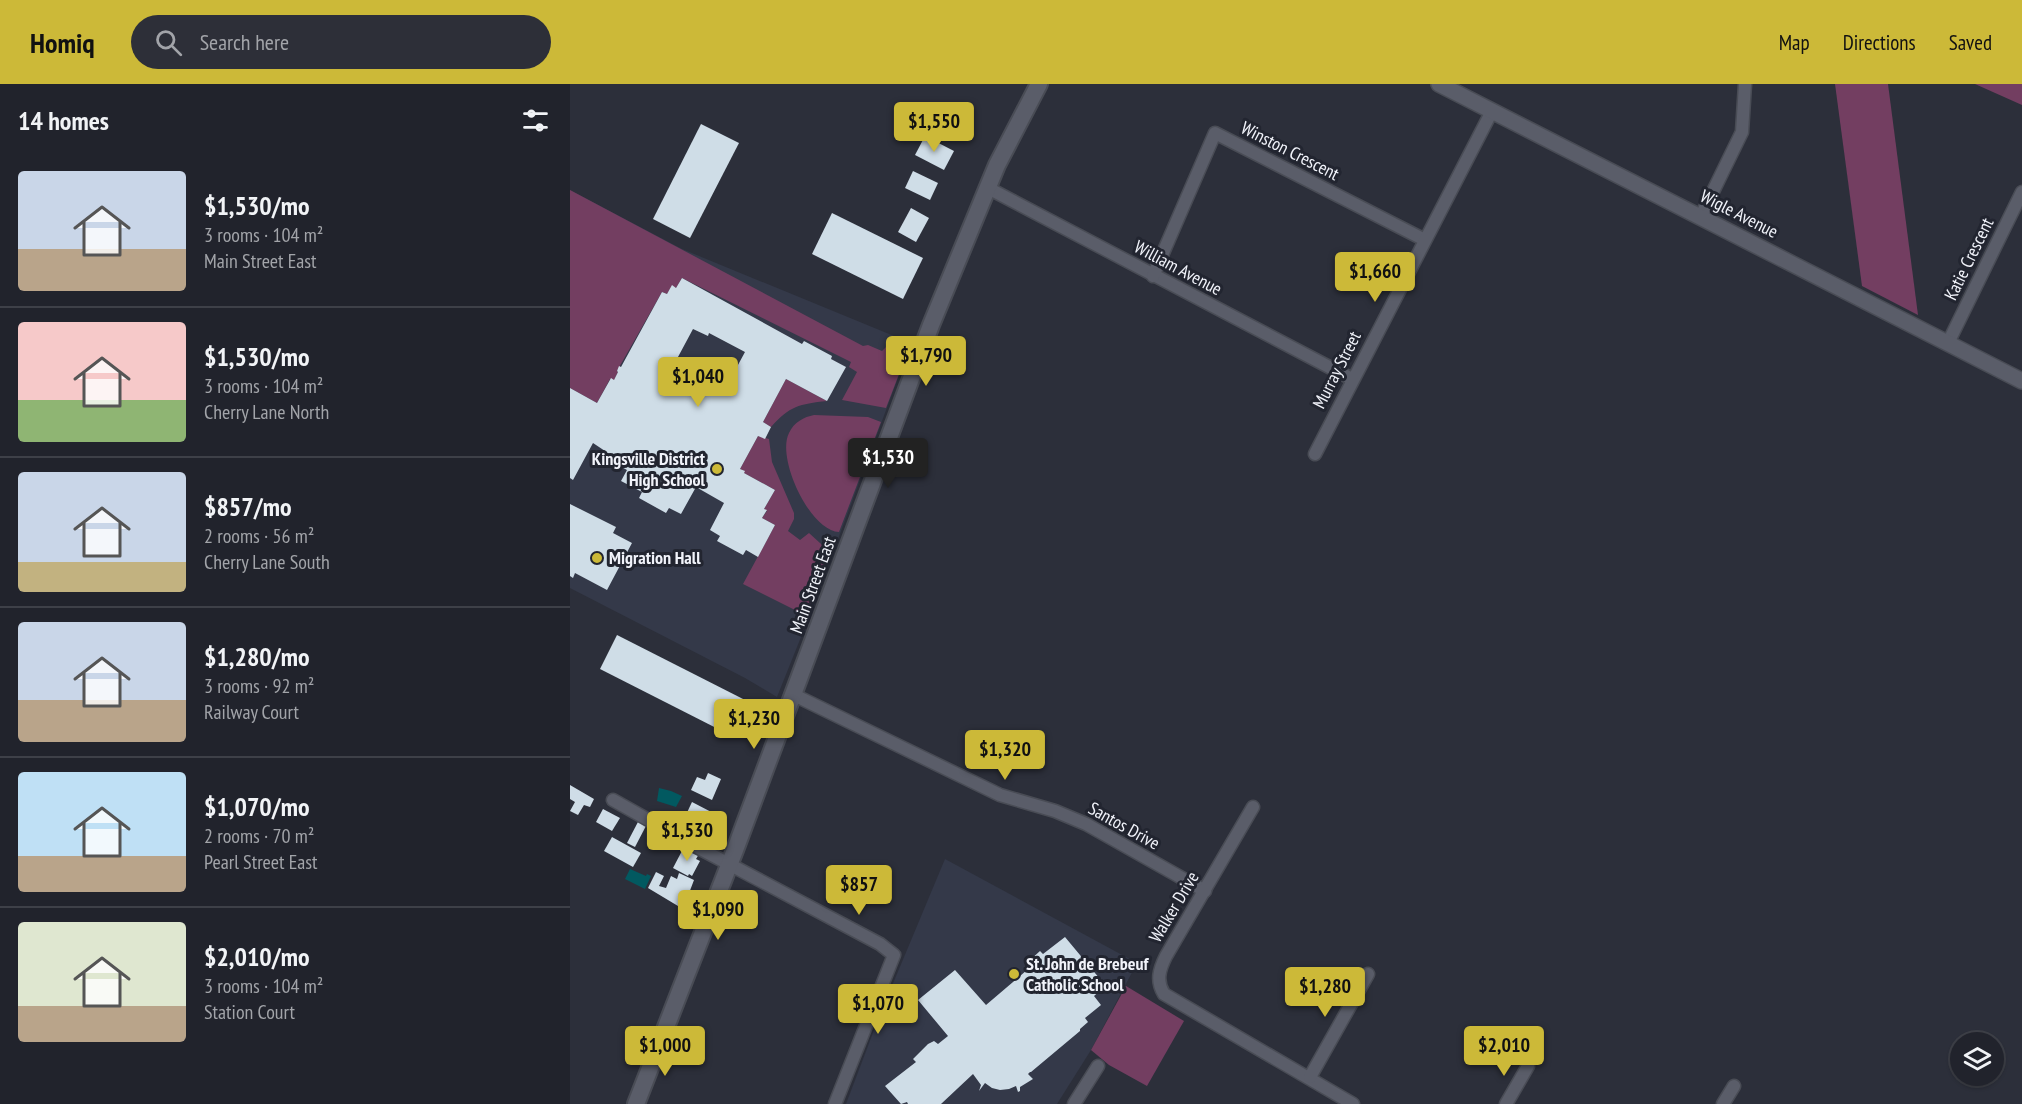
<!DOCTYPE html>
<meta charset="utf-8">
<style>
body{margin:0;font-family:"PT Sans Narrow",sans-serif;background:#2d2f38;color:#f1f3f6;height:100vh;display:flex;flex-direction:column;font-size:22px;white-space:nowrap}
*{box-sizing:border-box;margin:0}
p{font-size:20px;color:#a2a4a9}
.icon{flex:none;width:33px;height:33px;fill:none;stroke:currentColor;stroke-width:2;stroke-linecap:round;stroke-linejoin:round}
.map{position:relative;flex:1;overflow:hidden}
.panel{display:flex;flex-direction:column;background:#21232c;width:570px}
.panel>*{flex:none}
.buttons{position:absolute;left:1380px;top:948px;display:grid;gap:12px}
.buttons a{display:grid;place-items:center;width:54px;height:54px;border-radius:50%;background:#21232c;box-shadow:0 2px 4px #0004,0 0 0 2px #3e4048;font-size:30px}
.price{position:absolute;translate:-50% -51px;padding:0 14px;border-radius:6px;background:#ccb938;color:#111;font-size:20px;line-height:39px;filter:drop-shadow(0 2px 3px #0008)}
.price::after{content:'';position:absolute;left:50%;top:36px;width:18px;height:14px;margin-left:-9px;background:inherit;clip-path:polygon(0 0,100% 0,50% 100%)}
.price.on{background:#222;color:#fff}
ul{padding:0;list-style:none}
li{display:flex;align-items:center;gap:18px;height:150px;padding:0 18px}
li+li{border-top:2px solid #3e4048}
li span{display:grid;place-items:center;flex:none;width:168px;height:120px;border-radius:6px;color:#555}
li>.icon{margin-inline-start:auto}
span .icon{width:72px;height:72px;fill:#fffc;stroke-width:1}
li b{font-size:26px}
h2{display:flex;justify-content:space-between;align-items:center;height:72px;padding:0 18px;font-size:26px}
header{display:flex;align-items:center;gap:36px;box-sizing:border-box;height:84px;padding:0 30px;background:#ccb938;color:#111}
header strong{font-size:28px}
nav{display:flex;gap:33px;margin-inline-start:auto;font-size:21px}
.search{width:420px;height:54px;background:#2d2f38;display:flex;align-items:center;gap:15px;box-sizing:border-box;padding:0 21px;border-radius:33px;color:#a2a4a9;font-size:22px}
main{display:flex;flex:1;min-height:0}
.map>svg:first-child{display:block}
.built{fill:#343949}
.green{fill:#733e61}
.water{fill:#025960}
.building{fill:#cfdde7;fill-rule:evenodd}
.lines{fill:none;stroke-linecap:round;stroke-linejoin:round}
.minor-casing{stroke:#494c55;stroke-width:15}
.tertiary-casing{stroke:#494c55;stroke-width:18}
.secondary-casing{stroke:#494c55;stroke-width:20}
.minor{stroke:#5a5d69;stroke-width:12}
.tertiary{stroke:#5a5d69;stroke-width:15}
.secondary{stroke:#5a5d69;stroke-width:16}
.poi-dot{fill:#ccb938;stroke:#222530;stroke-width:2}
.labels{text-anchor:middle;stroke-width:6;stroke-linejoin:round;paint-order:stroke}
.street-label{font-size:18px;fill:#f1f3fa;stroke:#222530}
.poi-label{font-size:18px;font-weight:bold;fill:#f1f3fa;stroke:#222530;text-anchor:start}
</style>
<header>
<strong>Homiq</strong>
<div class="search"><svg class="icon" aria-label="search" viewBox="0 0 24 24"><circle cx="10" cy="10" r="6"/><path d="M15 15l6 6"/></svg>Search here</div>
<nav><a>Map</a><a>Directions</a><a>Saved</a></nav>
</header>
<main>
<section class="panel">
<h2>14 homes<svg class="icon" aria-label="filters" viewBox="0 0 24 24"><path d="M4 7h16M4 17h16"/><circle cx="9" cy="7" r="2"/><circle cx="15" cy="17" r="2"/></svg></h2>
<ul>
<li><span style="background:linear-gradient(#c9d6e8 65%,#b9a48a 0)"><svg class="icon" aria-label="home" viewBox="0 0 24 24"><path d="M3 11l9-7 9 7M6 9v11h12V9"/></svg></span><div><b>$1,530/mo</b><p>3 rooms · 104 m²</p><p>Main Street East</p></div></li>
<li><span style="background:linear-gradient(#f6c9c9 65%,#8fb573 0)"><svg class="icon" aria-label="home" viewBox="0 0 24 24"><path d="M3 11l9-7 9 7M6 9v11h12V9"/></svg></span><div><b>$1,530/mo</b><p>3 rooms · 104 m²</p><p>Cherry Lane North</p></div></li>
<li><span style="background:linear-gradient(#c9d6e8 75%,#c2b280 0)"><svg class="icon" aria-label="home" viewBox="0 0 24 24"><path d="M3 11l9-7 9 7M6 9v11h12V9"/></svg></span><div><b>$857/mo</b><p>2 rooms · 56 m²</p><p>Cherry Lane South</p></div></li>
<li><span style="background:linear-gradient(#c9d6e8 65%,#b9a48a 0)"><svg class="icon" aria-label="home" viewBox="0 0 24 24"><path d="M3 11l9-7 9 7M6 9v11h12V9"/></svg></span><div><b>$1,280/mo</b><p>3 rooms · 92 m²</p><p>Railway Court</p></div></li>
<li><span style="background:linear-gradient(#bfe0f5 70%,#b9a48a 0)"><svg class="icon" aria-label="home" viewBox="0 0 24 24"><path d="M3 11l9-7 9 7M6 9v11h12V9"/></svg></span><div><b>$1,070/mo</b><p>2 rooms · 70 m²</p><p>Pearl Street East</p></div></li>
<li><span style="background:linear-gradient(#dfe7d0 70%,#b9a48a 0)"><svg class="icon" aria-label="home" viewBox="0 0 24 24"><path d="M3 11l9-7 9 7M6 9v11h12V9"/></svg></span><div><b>$2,010/mo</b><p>3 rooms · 104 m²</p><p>Station Court</p></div></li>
</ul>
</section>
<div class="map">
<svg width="1452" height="1020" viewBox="0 0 1452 1020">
<rect width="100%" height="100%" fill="#2c2f3a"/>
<g class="built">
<polygon points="0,106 112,165 341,259 239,533 207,613 175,594 0,504"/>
<polygon points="375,775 567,879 521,966 487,1020 276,1020 309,933"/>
</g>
<g class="green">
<polygon points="1265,0 1318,0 1348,231 1292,202"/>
<polygon points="1405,0 1452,0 1452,21"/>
<polygon points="0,106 293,262 298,261 312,267 318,261 326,264 333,255 341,259 316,324 272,316 287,288 279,283 281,278 112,194 106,204 102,202 97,210 92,208 47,287 48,288 44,296 40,295 27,319 0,304"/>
<path d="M216,295L257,317C229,320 220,322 201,343L193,338Z"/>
<path d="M244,331L298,333L311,338L269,448C240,447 206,374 219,349C224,338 234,333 244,331Z"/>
<polygon points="188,352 199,355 202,378 224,429 224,435 218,447 230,456 239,449 261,469 237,532 173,500 205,441 192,434 197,427 194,425 205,406 174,389 174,387 170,385"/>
<polygon points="556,902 614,937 577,1002 539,981 521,966"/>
</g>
<g class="water">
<polygon points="89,704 101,707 112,712 106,723 87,717"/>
<polygon points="60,785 76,792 77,790 81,792 75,805 55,795"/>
</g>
<g class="building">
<polygon points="386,25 399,32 398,35 401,37 393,53 376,45"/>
<polygon points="334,33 347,38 344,45 331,40"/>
<polygon points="131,40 169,59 120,154 83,135"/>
<polygon points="355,52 384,67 374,86 345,71"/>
<polygon points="343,87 368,99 360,116 335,104"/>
<polygon points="341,124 359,134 346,158 328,148"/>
<polygon points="262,129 353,174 333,215 242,170"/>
<path d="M112,194L232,260L234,257L262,272L261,275L276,283L257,317L216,295L193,338L201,343L195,355L188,352L170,385L175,387L174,389L205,406L194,425L197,426L192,434L205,441L188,473L176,466L173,471L147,457L150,452L140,446L154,419L126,403L111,430L99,424L96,429L69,414L72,408L51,397L57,386L32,372L35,367L23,359L3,396L0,394V304L27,319L41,294L44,296L48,288L47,287L49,282L51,283L92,208L97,210L102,201L106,204ZM123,245L138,252L139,249L175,268L162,292L151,286L140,307L101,286Z"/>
<polygon points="0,420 46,443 43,449 62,459 37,506 5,489 3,494 0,492"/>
<polygon points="47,551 177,617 160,651 30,585"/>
<polygon points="138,689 151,695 142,716 121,706 127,693 135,696"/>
<polygon points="0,701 24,715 20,723 14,721 8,731 0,727 5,718 0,715"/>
<polygon points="122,718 149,732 141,749 114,735"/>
<polygon points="33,725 50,734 42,747 26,738"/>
<polygon points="69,736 77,740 65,763 57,759"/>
<polygon points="42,753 71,769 63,783 34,767"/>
<polygon points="114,763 129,770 126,775 130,777 122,792 119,790 118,792 103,784"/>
<polygon points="86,788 94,792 89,802 96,804 101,792 107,795 109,789 124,796 113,825 78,804"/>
<polygon points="495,853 530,895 527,898 532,905 524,912 531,921 515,934 518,938 510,945 510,947 461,988 460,988 458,990 463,995 450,1003 450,1007 448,1008 446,1002 439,1005 430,1006 422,1004 415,999 409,1007 411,1001 403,990 371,1020 338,1020 337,1018 331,1020 315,1002 346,978 343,975 358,960 364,957 368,960 378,952 348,916 385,886 416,921 457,886 454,883 459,877 470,867 473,870"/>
</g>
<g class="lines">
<defs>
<g id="minor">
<polyline points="418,104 782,295"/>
<polyline points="1131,132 1172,48 1175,0"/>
<polyline points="583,192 645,49 855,156"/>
<polyline points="1378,259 1452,108"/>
<polyline points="745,370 922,27"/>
<polyline points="224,611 430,711 485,727 516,740 635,807"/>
<polyline points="43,716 123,761 310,860 324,871 265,1020"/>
<path d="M683,723L596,872C589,886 586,897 594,910L783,1020"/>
<polyline points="740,993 798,890"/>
<polyline points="504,1020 528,982"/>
<polyline points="936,1020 958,982"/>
<polyline points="1153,1020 1164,1002"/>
</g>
<polyline id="tertiary" points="869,0 1452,297"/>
<polyline id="secondary" points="66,1020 165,766 361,241 427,81 469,0"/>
</defs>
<use href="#minor" class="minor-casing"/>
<use href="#tertiary" class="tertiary-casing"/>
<use href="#secondary" class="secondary-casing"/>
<use href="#minor" class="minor"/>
<use href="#tertiary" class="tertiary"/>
<use href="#secondary" class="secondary"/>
</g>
<g class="poi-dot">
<circle cx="147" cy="385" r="6"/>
<circle cx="27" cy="474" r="6"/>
<circle cx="444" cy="890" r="6"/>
</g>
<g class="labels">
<g class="street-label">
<text transform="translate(720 67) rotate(27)" y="6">Winston Crescent</text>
<text transform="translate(1169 130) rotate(27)" y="6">Wigle Avenue</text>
<text transform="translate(1399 175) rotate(-64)" y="6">Katie Crescent</text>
<text transform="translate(608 184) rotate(28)" y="6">William Avenue</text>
<text transform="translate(767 286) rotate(-63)" y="6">Murray Street</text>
<text transform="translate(243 501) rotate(-70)" y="6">Main Street East</text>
<text transform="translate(554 742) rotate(29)" y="6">Santos Drive</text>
<text transform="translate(604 823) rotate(-59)" y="6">Walker Drive</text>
</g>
<g class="poi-label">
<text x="135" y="381" text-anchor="end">Kingsville District<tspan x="135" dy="21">High School</tspan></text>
<text x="39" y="480">Migration Hall</text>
<text x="456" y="886">St. John de Brebeuf<tspan x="456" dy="21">Catholic School</tspan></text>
</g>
</g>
</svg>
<div class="buttons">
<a><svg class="icon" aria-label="layers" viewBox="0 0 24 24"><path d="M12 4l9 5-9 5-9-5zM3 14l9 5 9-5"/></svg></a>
</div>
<b class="price" style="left:364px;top:69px">$1,550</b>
<b class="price" style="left:805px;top:219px">$1,660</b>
<b class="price" style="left:356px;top:303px">$1,790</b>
<b class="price" style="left:128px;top:324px">$1,040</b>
<b class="price on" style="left:318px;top:405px">$1,530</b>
<b class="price" style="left:184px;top:666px">$1,230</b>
<b class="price" style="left:435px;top:697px">$1,320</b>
<b class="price" style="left:117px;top:778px">$1,530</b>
<b class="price" style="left:289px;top:832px">$857</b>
<b class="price" style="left:148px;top:857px">$1,090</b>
<b class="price" style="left:755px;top:934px">$1,280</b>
<b class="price" style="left:308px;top:951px">$1,070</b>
<b class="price" style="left:95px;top:993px">$1,000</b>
<b class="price" style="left:934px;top:993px">$2,010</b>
</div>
</main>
